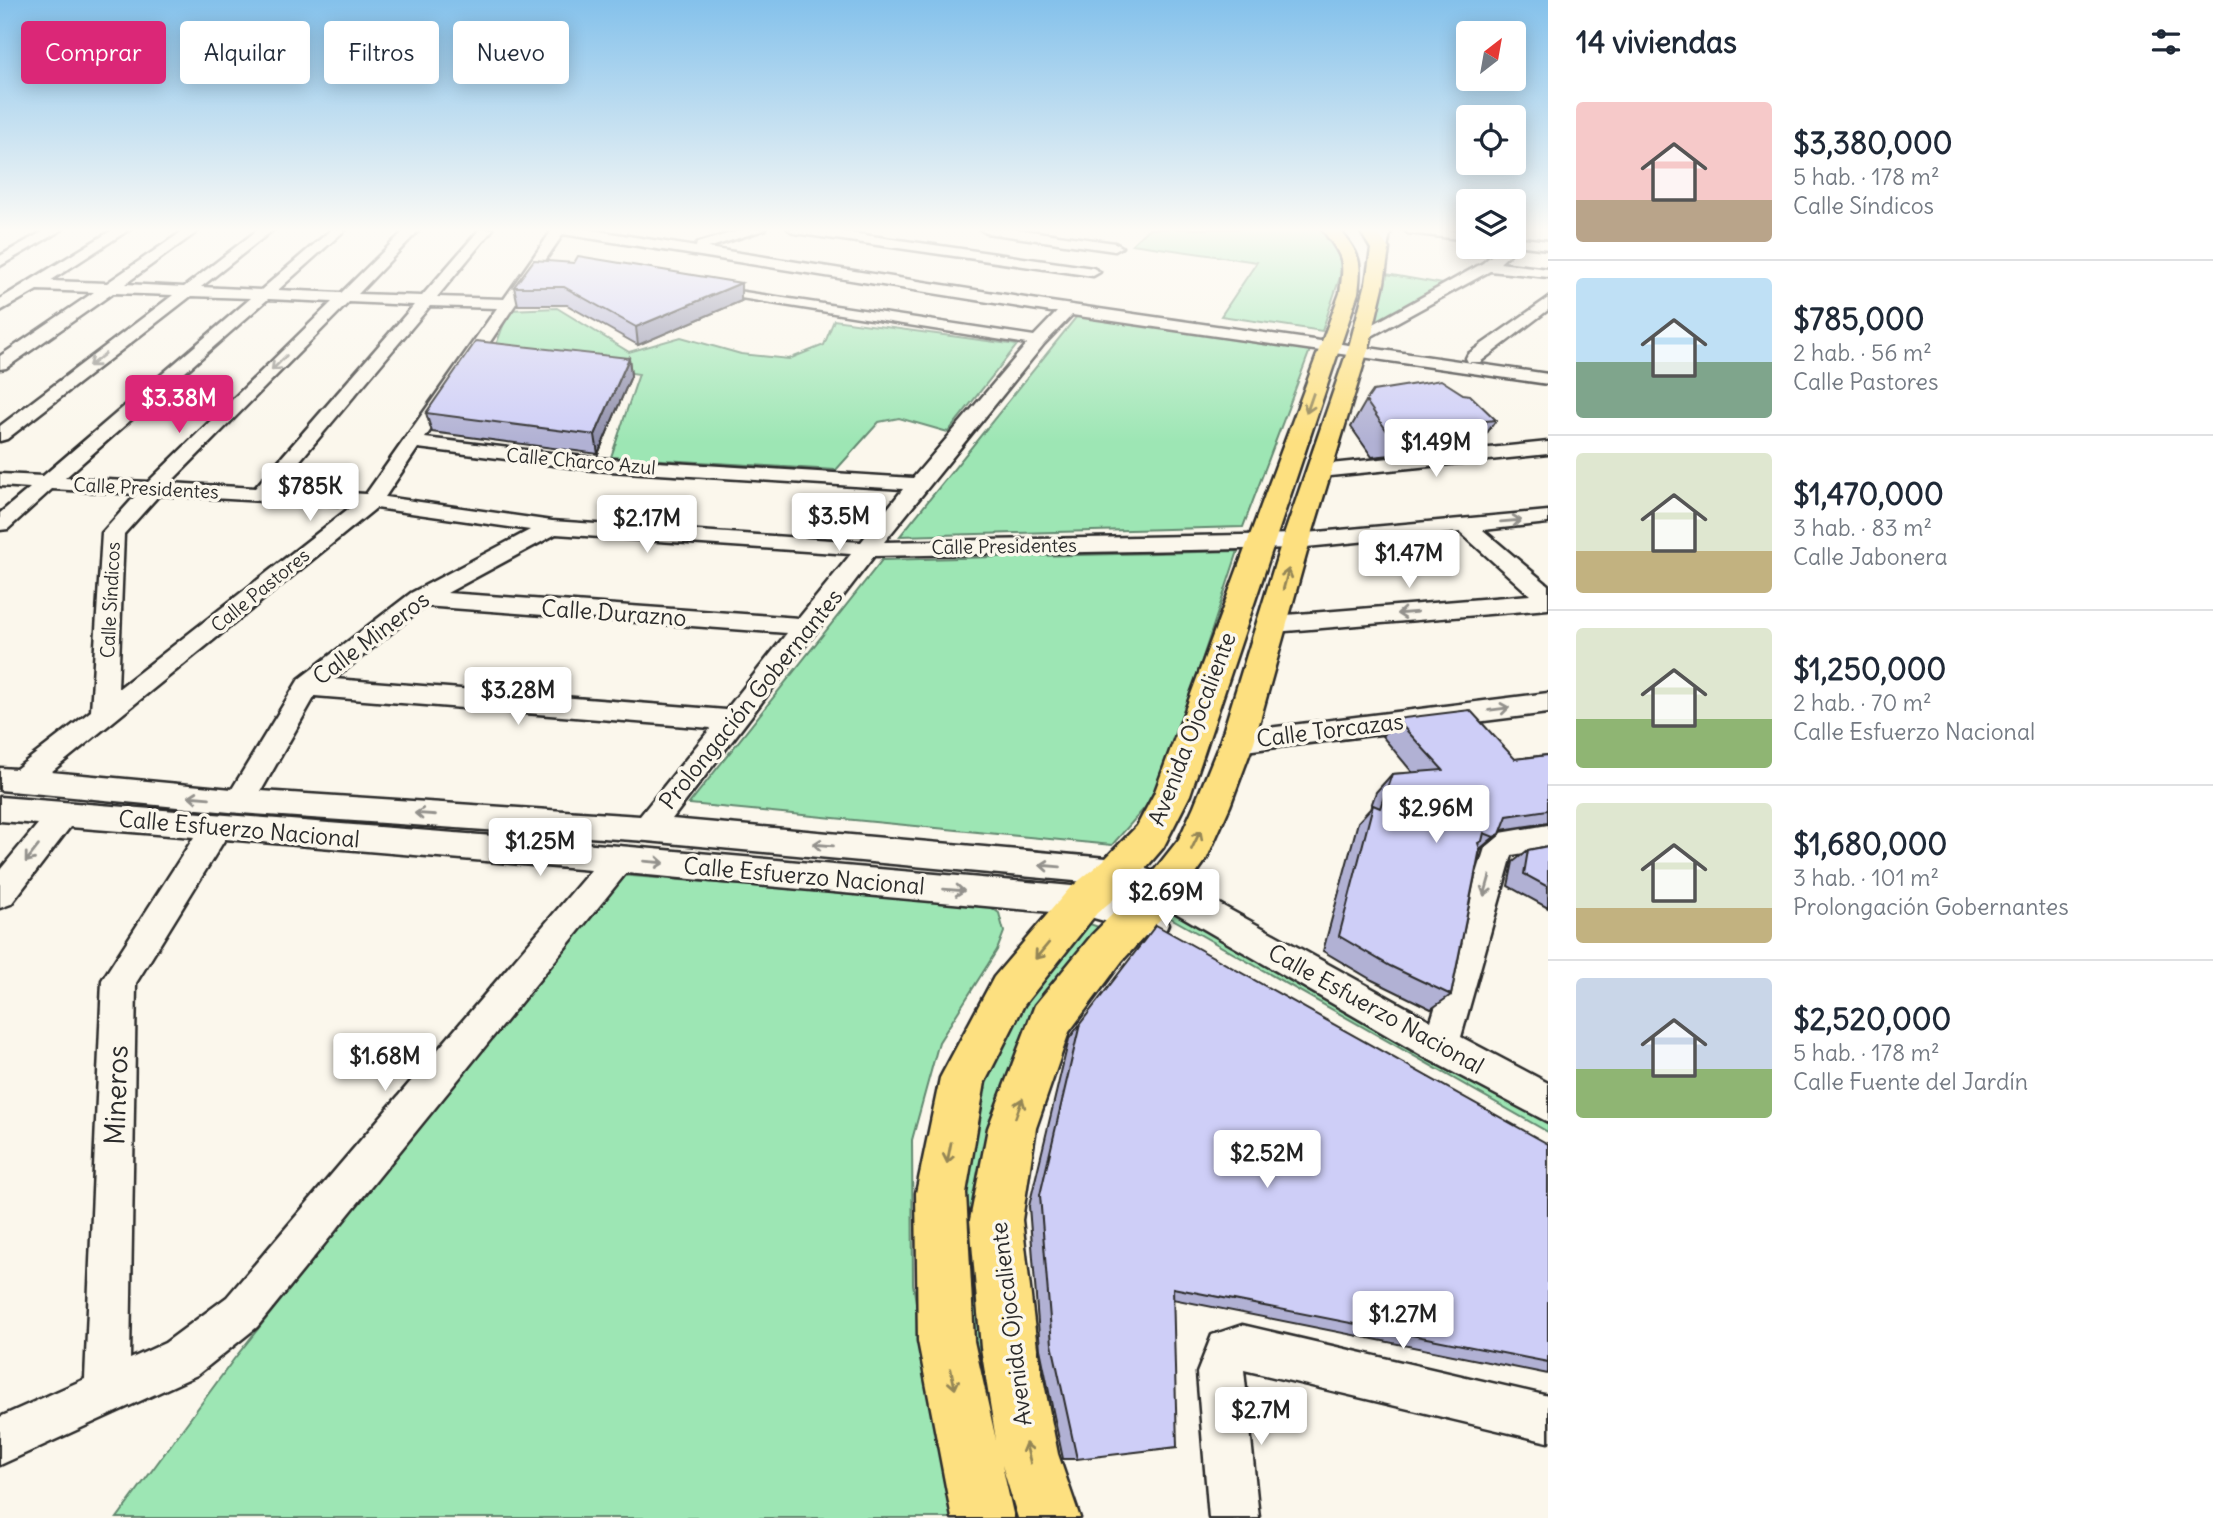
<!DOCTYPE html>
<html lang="es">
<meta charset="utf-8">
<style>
body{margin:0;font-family:Delius,sans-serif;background:#f2f2f3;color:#1f2937;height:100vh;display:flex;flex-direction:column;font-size:26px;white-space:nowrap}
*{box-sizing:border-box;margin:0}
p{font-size:23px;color:#747a83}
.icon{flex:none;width:38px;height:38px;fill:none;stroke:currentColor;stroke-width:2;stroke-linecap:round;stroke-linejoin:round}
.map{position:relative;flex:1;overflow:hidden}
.sheet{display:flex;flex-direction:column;background:#fff;width:665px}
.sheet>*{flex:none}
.guide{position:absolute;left:21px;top:21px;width:665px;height:63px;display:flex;gap:14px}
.needle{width:46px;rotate:31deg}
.tools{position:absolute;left:1456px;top:21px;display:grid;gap:14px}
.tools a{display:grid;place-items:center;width:70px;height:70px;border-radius:7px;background:#fff;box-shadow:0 4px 18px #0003;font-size:35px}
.price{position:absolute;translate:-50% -60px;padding:0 16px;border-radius:7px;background:#fff;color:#222;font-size:23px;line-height:46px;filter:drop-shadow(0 2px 4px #0008)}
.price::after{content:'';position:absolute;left:50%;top:42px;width:21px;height:16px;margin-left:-10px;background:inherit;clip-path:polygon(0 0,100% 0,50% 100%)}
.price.selected{background:#db2777;color:#fff}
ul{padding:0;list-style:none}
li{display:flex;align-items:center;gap:21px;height:175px;padding:0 28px}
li+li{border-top:2px solid #e0e1e3}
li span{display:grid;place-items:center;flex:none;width:196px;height:140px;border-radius:7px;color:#555}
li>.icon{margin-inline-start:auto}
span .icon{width:84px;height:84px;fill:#fffc;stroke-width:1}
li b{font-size:30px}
h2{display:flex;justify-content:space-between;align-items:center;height:84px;padding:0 28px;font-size:30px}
.pill{padding:0 24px;border-radius:7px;background:#fff;box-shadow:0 4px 18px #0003;font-size:24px;line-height:63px}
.pill.selected{background:#db2777;color:#fff}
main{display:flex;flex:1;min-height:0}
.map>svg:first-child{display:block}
.green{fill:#9de6b4;stroke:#648870;stroke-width:2}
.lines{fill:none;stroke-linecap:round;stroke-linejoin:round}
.minor-casing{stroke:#2b2b2b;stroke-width:5}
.major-casing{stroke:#2b2b2b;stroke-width:5}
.minor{fill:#fbf7ec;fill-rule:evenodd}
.major{fill:#fde080;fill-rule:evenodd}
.wall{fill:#b1b1d4;stroke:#2b2b2b;stroke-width:2}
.shaded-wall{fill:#9090ad;stroke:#2b2b2b;stroke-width:2}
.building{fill:#cecef7;stroke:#2b2b2b;stroke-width:2}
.oneway{stroke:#93918c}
.oneway2{stroke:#948656}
.labels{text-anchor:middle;stroke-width:7;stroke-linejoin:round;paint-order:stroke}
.far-street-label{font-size:19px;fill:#2b2b2b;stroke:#fbf7ec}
.street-label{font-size:23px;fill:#2b2b2b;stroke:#fbf7ec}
.near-street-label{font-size:28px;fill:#2b2b2b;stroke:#fbf7ec}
</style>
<main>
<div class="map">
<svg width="1548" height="1518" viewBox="0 0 1548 1518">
<rect width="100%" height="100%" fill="#fbf7ec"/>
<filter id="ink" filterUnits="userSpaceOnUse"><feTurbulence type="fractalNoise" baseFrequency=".0143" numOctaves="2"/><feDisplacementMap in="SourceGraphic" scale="14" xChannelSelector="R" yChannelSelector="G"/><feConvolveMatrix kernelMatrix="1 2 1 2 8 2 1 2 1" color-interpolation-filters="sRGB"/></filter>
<g filter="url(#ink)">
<g class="green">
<polygon points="1148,229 1322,229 1345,262 1322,331 1221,316 1257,262 1132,244"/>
<polygon points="1386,274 1443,284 1374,323"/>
<polygon points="557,308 629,352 681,337 741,354 789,359 824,345 834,320 1017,345 948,432 899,418 879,422 836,470 611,457 639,374 493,353 509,310"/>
<polygon points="1077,316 1310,350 1243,527 900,536"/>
<polygon points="1238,551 1158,793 1112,845 689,804 882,560"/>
<polygon points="620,875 988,905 999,913 1004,932 997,950 939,1042 912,1140 913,1284 947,1491 955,1518 117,1518 234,1359"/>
<polygon points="1170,902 1548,1117 1548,1132 1162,913"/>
<polygon points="1087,923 1107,930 1012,1070 1036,1518 1007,1518 978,1400 960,1195 976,1111 991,1060 1017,1010"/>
</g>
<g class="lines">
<defs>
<g id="minor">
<polygon points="47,229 63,229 0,266 0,256"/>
<path d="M114,229H130L50,281L107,283L186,229H201L125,284L184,287L259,229H274L201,287L261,290L332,229H346L278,290L341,293L406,229H420L358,294L422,296L480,229H493L437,297L504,299L553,229H586L696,247L697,243L745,229H766L708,248L1051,302L1548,374V384L1072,315L1044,344L884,542L1296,534L1548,511V523L1483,530L1548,585V609L1274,632L1265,630L1262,624L1265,618L1274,616L1530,595L1460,532L1296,548L874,556L672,819L1118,859L1174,879L1431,1021L1489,835L1548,825V849L1512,855L1461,1037L1548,1083V1122L1428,1059L1152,899L1117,885L647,841L240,813L0,790V768L16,769L91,711L102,533L137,494L52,489L8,529L0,530V513L30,488L0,486V474L43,476L251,298L191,296L7,439L0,441V426L173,295L113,293L6,368L0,369V356L94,292L37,290L0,311V299ZM563,234L1051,312H1057L1034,336L698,285L696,288L698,291L703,292L1027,344L913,478L593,458L425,438ZM268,299L332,302L148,482L65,478ZM349,302L414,305L255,488L170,483ZM430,306L497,308L366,494L276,489ZM418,448L593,470L903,489L861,542L552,521L385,497ZM159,495L352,506L118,689L124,534ZM376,508L530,530L411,593L299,679L232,789L51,772ZM556,534L851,554L799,618L447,593ZM424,606L787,633L726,710L334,679ZM315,696L711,728L640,816L261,791Z"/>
<polygon points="788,229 823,229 1093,268 1100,272 1093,276 794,233"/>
<polygon points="980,229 1016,229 1115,243 1122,247 1115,251 986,233"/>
<polygon points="1377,229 1391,229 1387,249 1380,253 1373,249"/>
<polygon points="1402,229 1468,232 1468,240 1408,233"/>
<polygon points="1514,237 1548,241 1548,249 1515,245 1514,250 1500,263 1548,269 1548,277 1490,271 1368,338 1356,338 1354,335 1483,263 1501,247 1514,247"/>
<polygon points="1548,298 1548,310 1480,362 1468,362 1466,358 1468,354"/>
<polygon points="1548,442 1548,454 1320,477 1313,475 1310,471 1313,467 1320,465"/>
<polygon points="1548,693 1548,713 1237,752 1227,749 1223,742 1227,735 1237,732"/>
<path d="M0,797L619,846L1083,887L1148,906L1164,914L1168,924L1164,934L1152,939L1129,928L1083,915L626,873L257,1327L197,1375L0,1465V1417L85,1379L102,980L194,837L70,827L11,904L0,908V870L38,824L0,821ZM225,839L591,870L227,1297L165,1343L130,1359L136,983Z"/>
<polygon points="1242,1325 1548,1396 1548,1442 1244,1370 1259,1518 1209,1518 1197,1373 1212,1335"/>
</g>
<path id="major" d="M1322,229H1339C1360,255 1362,260 1358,293L1190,795L1163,848L1132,884L1097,913L1024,1005L985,1082L966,1193L974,1341L996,1440L981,1348L970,1220L988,1128L1035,1005L1092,935L1149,877L1179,839L1194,806L1220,742L1282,541L1350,343L1366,283L1371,249L1359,229H1375L1389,249L1384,283L1370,343L1310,541L1254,742L1230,806L1206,860L1177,901L1122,961L1069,1032L1036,1128L1022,1220L1037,1348L1058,1454L1080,1518H1018L1002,1465L1014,1518H952L918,1341L916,1193L940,1078L994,977L1069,889L1104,860L1137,826L1154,794L1340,293C1345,257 1343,258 1322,229Z"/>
</defs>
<use href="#minor" class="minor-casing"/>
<use href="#major" class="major-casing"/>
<use href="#minor" class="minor"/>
<use href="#major" class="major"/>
</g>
<g class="wall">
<polygon points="534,260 741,301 638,345 567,305 518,305 514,287"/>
<polygon points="629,358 631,376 598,454 432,432 426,413"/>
<polygon points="1366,401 1496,420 1478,446 1372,457 1351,427"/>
<polygon points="1396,719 1515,759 1548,755 1548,823 1502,830 1500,834 1480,851 1451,995 1431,1009 1372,980 1323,951 1358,822 1370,809 1376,792 1392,774 1413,773 1382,736"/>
<polygon points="1548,846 1548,908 1508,886 1513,862 1528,850"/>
<polygon points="1080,1024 1548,1144 1548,1374 1173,1299 1077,1459 1063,1459 1040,1349 1029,1206 1069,1039"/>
</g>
<g class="shaded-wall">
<polygon points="741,283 741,301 638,345 636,327"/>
<polygon points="629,358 631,376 598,454 595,435"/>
<polygon points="1500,834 1481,850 1475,853 1494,837"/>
</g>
<g class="building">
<polygon points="578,256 741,283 636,327 564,287 514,287 534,260 574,263"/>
<polygon points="476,341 629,358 595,435 426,413"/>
<polygon points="1441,380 1463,394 1470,395 1496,420 1387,431 1366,401 1373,391"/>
<polygon points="1470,710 1515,759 1548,755 1548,810 1507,816 1500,834 1494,837 1484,833 1482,841 1478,843 1480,849 1451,995 1390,966 1339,936 1373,805 1380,808 1392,774 1443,770 1396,719"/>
<polygon points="1548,846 1548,887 1524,874 1528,850"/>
<polygon points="1156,925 1548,1144 1548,1362 1173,1288 1177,1447 1077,1459 1052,1344 1040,1195 1080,1024"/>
</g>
<defs><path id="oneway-shaft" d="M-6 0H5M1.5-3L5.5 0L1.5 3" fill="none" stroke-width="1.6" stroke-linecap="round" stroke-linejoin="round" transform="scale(1.75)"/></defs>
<g class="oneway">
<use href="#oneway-shaft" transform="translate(97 360) rotate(142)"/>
<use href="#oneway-shaft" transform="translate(279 363) rotate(135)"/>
<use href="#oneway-shaft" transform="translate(1511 521) rotate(-5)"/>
<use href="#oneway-shaft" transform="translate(1407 613) rotate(175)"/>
<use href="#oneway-shaft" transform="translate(1499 709) rotate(-7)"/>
<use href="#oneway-shaft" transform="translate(199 797) rotate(-175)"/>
<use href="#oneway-shaft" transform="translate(425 814) rotate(-176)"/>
<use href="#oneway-shaft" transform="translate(823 845) rotate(-175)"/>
<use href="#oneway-shaft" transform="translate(32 854) rotate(128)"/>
<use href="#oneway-shaft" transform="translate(654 862) rotate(5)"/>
<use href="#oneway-shaft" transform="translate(1050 866) rotate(-175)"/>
<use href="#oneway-shaft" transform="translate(1487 886) rotate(106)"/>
<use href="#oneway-shaft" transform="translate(954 890) rotate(5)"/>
</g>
<g class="oneway2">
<use href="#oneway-shaft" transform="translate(1310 403) rotate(109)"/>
<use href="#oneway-shaft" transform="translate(1286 579) rotate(-75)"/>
<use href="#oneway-shaft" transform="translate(1196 840) rotate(-64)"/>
<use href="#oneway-shaft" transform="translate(1042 951) rotate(130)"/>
<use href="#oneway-shaft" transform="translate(1019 1108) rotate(-70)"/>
<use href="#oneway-shaft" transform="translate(949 1153) rotate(101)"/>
<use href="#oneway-shaft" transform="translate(953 1379) rotate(78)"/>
<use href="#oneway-shaft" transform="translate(1028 1453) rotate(-104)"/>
</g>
</g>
<linearGradient id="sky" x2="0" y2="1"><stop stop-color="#84c1eb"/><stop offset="0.52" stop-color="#fdfbf6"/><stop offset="1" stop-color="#fdfbf6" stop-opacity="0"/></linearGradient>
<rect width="1548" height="442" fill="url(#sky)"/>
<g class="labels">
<g class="far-street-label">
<text transform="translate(581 461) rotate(5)" y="7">Calle Charco Azul</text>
<text transform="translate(146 488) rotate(3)" y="7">Calle Presidentes</text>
<text transform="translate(1004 546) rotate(-1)" y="7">Calle Presidentes</text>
<text transform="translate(260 590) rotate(-39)" y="7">Calle Pastores</text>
<text transform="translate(110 600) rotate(-87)" y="7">Calle Síndicos</text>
</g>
<g class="street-label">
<text transform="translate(614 613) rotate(4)" y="8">Calle Durazno</text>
<text transform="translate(371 638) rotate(-37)" y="8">Calle Mineros</text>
<text transform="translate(751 699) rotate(-51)" y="8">Prolongación Gobernantes</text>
<text transform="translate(1192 729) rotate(-69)" y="8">Avenida Ojocaliente</text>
<text transform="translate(1330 730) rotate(-7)" y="8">Calle Torcazas</text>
<text transform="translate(239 829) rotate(5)" y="8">Calle Esfuerzo Nacional</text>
<text transform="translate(804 876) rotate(5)" y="8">Calle Esfuerzo Nacional</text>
<text transform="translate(1376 1009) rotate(29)" y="8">Calle Esfuerzo Nacional</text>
<text transform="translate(1011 1324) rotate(-97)" y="8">Avenida Ojocaliente</text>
</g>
<g class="near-street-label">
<text transform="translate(116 1095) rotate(-88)" y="10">Mineros</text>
</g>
</g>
</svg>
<div class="tools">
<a><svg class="needle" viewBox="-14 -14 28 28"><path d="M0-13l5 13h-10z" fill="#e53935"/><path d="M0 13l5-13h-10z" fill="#747a83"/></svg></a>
<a><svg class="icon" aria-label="locate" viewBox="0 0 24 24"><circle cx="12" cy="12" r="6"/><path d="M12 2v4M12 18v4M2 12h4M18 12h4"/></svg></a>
<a><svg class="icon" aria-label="layers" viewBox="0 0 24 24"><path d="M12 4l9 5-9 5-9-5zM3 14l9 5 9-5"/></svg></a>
</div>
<b class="price selected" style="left:179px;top:435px">$3.38M</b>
<b class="price" style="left:1436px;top:479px">$1.49M</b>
<b class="price" style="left:310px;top:523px">$785K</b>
<b class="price" style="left:839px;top:553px">$3.5M</b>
<b class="price" style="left:647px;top:555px">$2.17M</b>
<b class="price" style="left:1409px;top:590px">$1.47M</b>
<b class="price" style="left:518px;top:727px">$3.28M</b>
<b class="price" style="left:1436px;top:845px">$2.96M</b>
<b class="price" style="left:540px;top:878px">$1.25M</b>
<b class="price" style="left:1166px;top:929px">$2.69M</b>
<b class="price" style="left:385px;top:1093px">$1.68M</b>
<b class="price" style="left:1267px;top:1190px">$2.52M</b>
<b class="price" style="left:1403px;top:1351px">$1.27M</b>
<b class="price" style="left:1261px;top:1447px">$2.7M</b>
<div class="guide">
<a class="pill selected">Comprar</a>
<a class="pill">Alquilar</a>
<a class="pill">Filtros</a>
<a class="pill">Nuevo</a>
</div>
</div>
<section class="sheet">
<h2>14 viviendas<svg class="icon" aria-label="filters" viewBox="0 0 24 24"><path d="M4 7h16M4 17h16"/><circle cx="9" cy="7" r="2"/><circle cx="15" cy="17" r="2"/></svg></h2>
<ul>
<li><span style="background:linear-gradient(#f6c9c9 70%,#b9a48a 0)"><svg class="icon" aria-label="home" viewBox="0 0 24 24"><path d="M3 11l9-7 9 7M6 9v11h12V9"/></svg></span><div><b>$3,380,000</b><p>5 hab. · 178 m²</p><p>Calle Síndicos</p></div></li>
<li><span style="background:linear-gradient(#bfe0f5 60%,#7fa58c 0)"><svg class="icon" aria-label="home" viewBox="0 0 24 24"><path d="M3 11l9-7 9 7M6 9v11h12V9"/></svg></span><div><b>$785,000</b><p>2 hab. · 56 m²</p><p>Calle Pastores</p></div></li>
<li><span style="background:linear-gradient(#dfe7d0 70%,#c2b280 0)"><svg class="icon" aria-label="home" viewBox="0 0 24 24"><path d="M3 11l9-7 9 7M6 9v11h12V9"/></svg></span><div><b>$1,470,000</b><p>3 hab. · 83 m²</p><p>Calle Jabonera</p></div></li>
<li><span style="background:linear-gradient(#dfe7d0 65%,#8fb573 0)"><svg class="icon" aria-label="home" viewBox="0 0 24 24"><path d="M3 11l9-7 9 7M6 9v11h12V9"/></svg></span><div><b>$1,250,000</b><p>2 hab. · 70 m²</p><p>Calle Esfuerzo Nacional</p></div></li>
<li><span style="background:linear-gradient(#dfe7d0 75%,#c2b280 0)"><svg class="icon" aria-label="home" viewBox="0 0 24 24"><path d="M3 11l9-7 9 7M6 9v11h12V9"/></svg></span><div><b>$1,680,000</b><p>3 hab. · 101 m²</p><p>Prolongación Gobernantes</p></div></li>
<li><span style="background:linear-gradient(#c9d6e8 65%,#8fb573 0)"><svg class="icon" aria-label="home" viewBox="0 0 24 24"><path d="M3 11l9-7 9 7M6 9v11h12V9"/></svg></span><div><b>$2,520,000</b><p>5 hab. · 178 m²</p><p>Calle Fuente del Jardín</p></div></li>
</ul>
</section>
</main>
